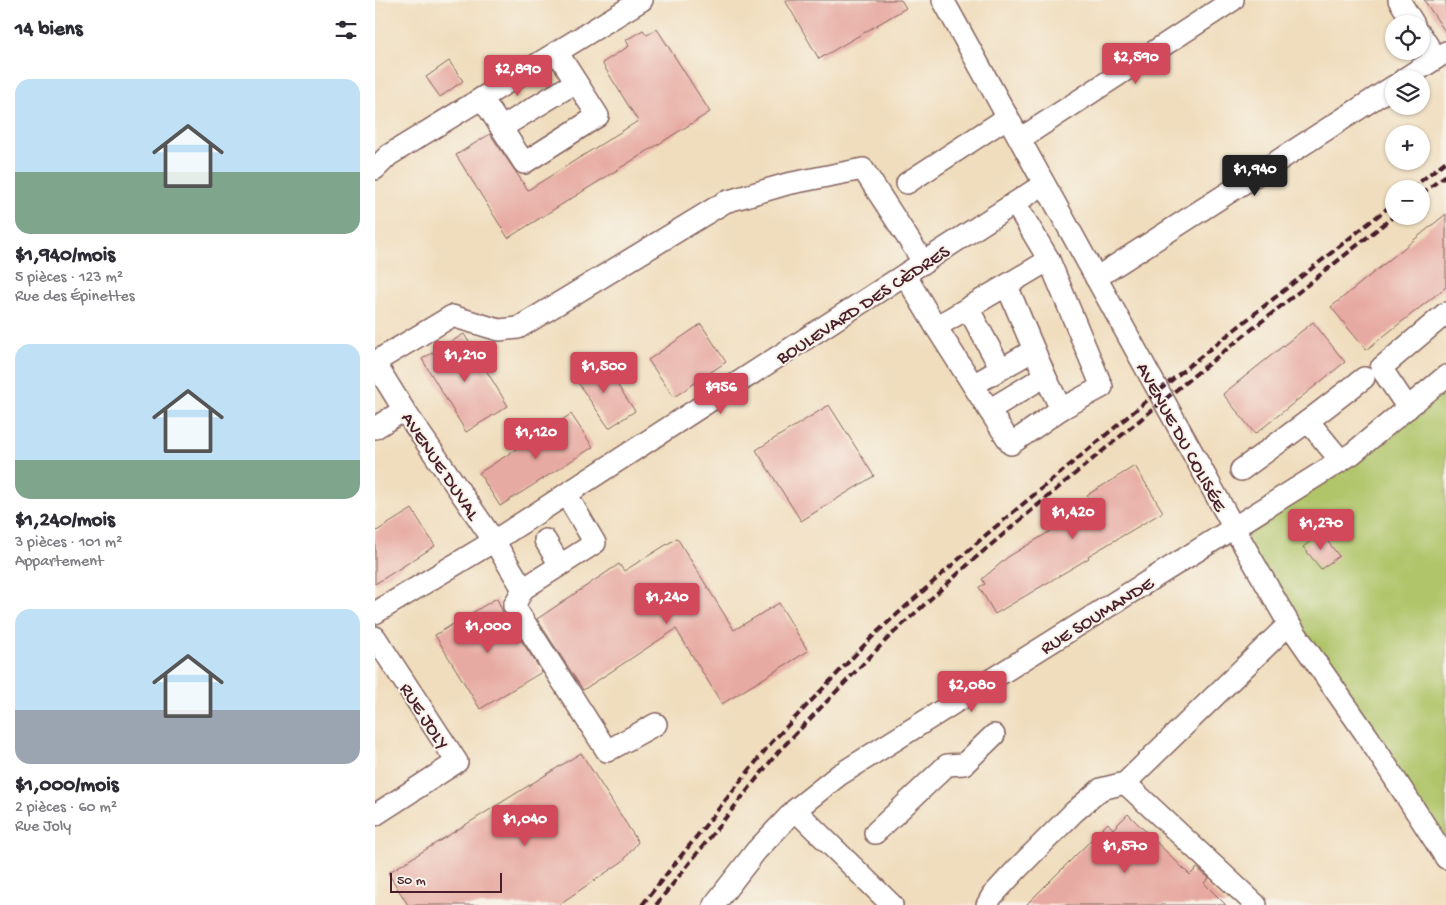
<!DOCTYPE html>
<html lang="fr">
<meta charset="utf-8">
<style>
body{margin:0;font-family:"Gochi Hand",sans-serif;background:#f2f2f3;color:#2b2b33;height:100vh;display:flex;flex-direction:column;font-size:19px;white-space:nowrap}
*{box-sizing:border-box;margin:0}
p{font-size:16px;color:#7c7c81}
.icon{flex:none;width:28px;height:28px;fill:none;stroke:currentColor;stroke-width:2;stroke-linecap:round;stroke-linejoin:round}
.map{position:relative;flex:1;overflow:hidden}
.side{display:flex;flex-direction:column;background:#fff;width:375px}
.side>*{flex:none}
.buttons{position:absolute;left:1010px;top:15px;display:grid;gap:10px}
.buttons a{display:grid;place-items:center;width:45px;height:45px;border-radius:50%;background:#fff;box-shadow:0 1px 4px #0004;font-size:25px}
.scale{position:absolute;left:15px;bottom:12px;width:112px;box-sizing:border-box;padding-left:5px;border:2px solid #4a1f2b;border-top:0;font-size:14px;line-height:18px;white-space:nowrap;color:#4a1f2b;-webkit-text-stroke:4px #f7f3e8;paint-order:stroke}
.price{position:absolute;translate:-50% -42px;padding:0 11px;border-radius:5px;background:#d1495b;color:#fff;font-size:16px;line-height:32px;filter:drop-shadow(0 1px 2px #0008)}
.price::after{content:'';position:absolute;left:50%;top:30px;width:15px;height:11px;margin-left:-8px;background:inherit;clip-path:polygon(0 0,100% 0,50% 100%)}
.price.on{background:#222;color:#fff}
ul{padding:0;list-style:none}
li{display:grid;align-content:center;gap:10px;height:265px;padding:0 15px}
li span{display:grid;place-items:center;height:155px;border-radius:15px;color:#555}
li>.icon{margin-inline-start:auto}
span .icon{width:90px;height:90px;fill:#fffc;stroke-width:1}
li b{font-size:21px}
h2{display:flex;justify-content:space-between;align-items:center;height:60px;padding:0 15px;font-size:21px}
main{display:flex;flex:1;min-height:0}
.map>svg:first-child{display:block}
.green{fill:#b0c56a;stroke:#7d724a}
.building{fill:#e7aaa2}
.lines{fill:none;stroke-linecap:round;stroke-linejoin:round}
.minor-casing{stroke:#84625e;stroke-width:24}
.minor{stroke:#fff;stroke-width:21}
.rail{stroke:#4a1f2b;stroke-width:4;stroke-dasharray:8 4;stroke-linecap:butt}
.labels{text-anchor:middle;stroke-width:4;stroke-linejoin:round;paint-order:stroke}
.street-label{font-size:19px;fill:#4a1f2b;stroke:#f7f3e8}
</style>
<main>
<section class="side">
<h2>14 biens<svg class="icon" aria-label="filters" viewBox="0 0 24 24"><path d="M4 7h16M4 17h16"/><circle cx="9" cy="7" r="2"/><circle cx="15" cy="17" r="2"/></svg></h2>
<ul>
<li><span style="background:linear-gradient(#bfe0f5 60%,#7fa58c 0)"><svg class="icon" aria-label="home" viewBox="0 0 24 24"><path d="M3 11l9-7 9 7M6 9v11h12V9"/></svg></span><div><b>$1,940/mois</b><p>5 pièces · 123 m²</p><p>Rue des Épinettes</p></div></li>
<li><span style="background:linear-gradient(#bfe0f5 75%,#7fa58c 0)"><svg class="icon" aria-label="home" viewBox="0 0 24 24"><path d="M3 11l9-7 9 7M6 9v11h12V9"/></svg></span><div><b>$1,240/mois</b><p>3 pièces · 101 m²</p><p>Appartement</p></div></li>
<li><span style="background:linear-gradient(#bfe0f5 65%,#9aa5b1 0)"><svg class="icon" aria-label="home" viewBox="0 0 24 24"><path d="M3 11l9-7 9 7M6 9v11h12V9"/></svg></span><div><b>$1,000/mois</b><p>2 pièces · 60 m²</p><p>Rue Joly</p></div></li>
</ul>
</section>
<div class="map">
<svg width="1071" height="905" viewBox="0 0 1071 905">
<rect width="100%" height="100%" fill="#f7f3e8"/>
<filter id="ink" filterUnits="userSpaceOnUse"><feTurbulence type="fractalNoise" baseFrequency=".02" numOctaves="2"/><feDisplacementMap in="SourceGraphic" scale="10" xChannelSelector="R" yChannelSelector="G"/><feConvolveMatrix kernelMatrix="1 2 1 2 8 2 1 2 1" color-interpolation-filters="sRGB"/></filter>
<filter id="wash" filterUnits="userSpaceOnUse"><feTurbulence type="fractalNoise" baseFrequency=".0096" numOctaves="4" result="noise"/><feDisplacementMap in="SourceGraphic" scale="20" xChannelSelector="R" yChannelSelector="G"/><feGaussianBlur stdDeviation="1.12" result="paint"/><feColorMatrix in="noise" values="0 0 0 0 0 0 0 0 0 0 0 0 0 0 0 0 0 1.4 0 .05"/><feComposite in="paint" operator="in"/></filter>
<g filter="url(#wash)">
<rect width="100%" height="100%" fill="#f0ddbd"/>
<polygon class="green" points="1071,385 1071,862 859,528"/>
<g id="blocks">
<g class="building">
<polygon points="410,0 526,0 531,8 444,59"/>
<polygon points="1049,0 1071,0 1071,33"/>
<polygon points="282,29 335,112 133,238 81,155 115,134 153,190 263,121 227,63 254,46 251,40 268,30 272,35"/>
<polygon points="74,61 88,81 65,97 51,77"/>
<polygon points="1071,214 1071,287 991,350 956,307"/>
<polygon points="938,322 970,362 880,434 848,394"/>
<polygon points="326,324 351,362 299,397 273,360"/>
<polygon points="89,334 133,406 91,432 47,359"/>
<polygon points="225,359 260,411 234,428 199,377"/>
<polygon points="454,405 499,476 426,521 381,450"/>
<polygon points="196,414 218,447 125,506 104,473"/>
<polygon points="760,466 788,512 713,556 714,558 620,614 604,587 610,584 607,579 633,557 718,505 712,495"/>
<polygon points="37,509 60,546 0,584 0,532"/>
<polygon points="946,533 964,556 946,569 928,547"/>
<polygon points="302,538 359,630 404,603 433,651 347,704 301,629 208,690 162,619 244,564 249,571"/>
<polygon points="122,598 128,613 167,672 105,709 60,635"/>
<polygon points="206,753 263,842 248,861 183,905 33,905 13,873"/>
<polygon points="753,814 815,875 822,868 834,878 829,883 851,905 651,905 733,823 738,829"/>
</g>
</g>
</g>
<g filter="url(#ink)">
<use href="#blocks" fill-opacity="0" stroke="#84625e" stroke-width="1"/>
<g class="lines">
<defs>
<g id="minor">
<polyline points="568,0 859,528 914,624 993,737 1071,858"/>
<polyline points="1024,0 1039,24"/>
<polyline points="1046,35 1061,58"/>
<polyline points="1029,79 1071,52"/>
<polyline points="107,98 149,163 223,116 182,52"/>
<polyline points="126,128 201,82"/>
<polyline points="645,139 858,0"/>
<polyline points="0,169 14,155 267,0"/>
<polyline points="532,183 633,117"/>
<polyline points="640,203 674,260 727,387 686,409"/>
<polyline points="530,275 561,327"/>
<polyline points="721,278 1019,86"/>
<polyline points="632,286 670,376 614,410 561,327 674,260"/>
<polyline points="593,308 626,369"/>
<polyline points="0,362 77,316 124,330 143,328 350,202 412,184 488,169 549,263"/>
<polyline points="0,363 29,410 119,541 148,589 220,543 191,494"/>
<polyline points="598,385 659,350"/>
<polyline points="1033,408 1006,368 1071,313"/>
<polyline points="614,410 636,444 686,409 670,376"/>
<polyline points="0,428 29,410"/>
<polyline points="966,461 933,421 989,378"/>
<polyline points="866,470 933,421"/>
<polyline points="170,540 185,565"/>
<polyline points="148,589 139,606 232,751 281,724"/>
<polyline points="0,613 119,541 669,184"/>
<polyline points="0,637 82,762 0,815"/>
<polyline points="750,783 881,905"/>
<polyline points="420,810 517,905"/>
<polyline points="500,833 572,765 589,764 619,735"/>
<polyline points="339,905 381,851 420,810 464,775 978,453 1071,376"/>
<polyline points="612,905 617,896 643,868 699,812 726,789 750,783 914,624"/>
</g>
</defs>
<use href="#minor" class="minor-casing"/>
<use href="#minor" class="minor"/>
<g class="rail">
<polyline points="1036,189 1071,161"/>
<polyline points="1046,194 1071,175"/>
<polyline points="267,905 396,743 501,633 612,534 810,369 1019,203"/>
<polyline points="281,905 403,752 513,638 598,560 690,482 817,377 1019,216"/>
</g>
</g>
</g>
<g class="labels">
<g class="street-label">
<text transform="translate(487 303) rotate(-33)" y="7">BOULEVARD DES CÈDRES</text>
<text transform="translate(808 436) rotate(61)" y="7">AVENUE DU COLISÉE</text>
<text transform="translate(67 465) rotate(56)" y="7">AVENUE DUVAL</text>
<text transform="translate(721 614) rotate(-32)" y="7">RUE SOUMANDE</text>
<text transform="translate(51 715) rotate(57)" y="7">RUE JOLY</text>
</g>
</g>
</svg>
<div class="buttons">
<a><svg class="icon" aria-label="locate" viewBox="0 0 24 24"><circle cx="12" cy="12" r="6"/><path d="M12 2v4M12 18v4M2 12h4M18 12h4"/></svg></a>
<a><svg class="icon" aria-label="layers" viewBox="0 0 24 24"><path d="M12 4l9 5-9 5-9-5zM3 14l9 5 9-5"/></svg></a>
<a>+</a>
<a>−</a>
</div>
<div class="scale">50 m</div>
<b class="price" style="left:761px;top:85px">$2,590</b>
<b class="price" style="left:143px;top:97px">$2,890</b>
<b class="price on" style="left:880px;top:197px">$1,940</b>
<b class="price" style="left:90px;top:383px">$1,210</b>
<b class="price" style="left:229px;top:394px">$1,500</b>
<b class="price" style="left:346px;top:415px">$956</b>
<b class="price" style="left:161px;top:460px">$1,120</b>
<b class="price" style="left:698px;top:540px">$1,420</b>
<b class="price" style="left:946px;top:551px">$1,270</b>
<b class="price" style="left:292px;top:625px">$1,240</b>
<b class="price" style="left:113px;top:654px">$1,000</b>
<b class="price" style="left:597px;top:713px">$2,080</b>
<b class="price" style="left:150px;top:847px">$1,040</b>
<b class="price" style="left:750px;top:874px">$1,570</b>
</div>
</main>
